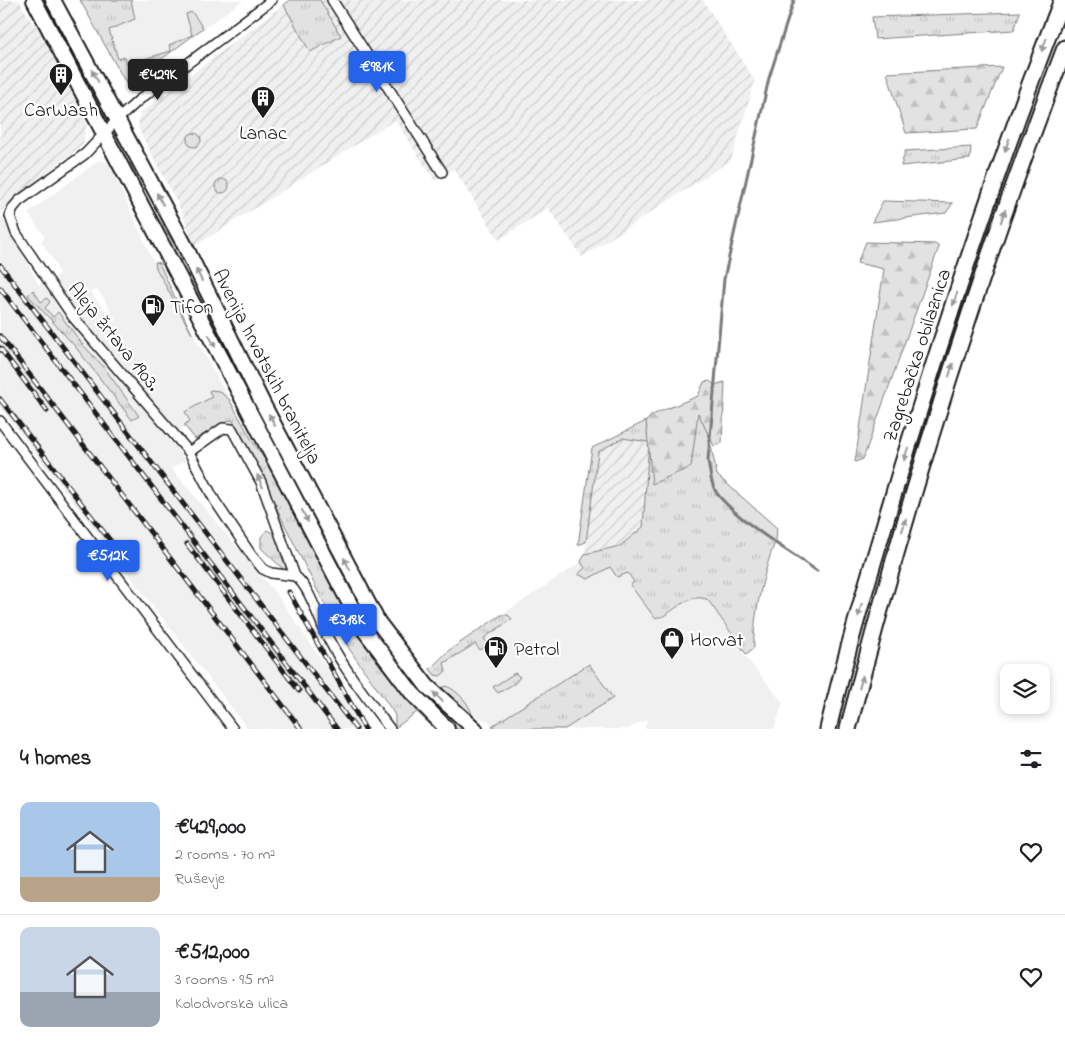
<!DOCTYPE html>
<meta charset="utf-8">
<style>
body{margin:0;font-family:"Indie Flower",sans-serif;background:#f6f6f6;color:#202124;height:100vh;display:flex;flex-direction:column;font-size:19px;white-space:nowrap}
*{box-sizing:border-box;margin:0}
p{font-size:16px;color:#757577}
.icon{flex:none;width:28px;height:28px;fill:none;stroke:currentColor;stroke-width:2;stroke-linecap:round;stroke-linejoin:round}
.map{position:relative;height:729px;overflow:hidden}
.details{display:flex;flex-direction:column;background:#fff;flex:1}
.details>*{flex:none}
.controls{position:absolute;left:1000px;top:664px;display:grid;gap:10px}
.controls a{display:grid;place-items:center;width:50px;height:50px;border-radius:10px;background:#fff;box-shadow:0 2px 8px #0003;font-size:25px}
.price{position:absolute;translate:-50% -42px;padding:0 11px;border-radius:5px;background:#2563eb;color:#fff;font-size:16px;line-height:32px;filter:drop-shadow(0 1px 2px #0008)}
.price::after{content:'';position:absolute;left:50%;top:30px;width:15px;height:11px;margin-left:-8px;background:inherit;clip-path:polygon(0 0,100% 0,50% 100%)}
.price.active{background:#222;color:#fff}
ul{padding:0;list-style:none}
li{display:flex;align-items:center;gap:15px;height:125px;padding:0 20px}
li+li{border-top:1px solid #e0e0e0}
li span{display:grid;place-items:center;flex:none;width:140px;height:100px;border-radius:10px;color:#555}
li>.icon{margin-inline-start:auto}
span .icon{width:60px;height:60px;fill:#fffc;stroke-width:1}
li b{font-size:21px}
h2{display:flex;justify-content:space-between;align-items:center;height:60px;padding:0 20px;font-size:21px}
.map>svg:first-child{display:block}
.built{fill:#f0f0f0;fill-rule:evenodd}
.industrial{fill:url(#industrial-furrows)}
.grass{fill:url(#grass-tufts);stroke:#7f7f7f}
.forest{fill:url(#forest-firs);stroke:#7f7f7f}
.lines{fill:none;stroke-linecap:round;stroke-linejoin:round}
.stream{stroke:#7a7a7a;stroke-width:3}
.street-casing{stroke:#1c1c1c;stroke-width:12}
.primary-casing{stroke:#1c1c1c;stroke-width:18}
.highway-casing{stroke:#1c1c1c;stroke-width:19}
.street{stroke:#fff;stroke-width:9}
.primary{stroke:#fff;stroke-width:14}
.highway{stroke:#fff;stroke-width:15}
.rail-casing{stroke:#1c1c1c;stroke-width:5}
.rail{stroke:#fff;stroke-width:3;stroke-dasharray:9;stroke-linecap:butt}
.oneway{fill:#999}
.labels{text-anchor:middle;stroke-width:4.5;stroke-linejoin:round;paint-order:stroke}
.poi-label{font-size:20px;fill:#1c1c1c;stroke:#fff;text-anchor:start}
.street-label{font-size:20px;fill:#1c1c1c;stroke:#fff}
</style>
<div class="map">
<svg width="1065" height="729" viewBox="0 0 1065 729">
<defs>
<pattern id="industrial-furrows" width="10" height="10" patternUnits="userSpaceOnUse" patternTransform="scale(1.25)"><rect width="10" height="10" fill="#f0f0f0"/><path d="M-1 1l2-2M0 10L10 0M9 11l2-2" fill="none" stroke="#cdcdcd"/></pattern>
<pattern id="grass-tufts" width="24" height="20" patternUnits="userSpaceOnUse" patternTransform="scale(1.25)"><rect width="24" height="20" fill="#e2e2e2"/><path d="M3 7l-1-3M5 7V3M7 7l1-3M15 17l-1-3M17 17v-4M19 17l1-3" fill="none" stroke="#c1c1c1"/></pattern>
<pattern id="forest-firs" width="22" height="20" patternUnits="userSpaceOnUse" patternTransform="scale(1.25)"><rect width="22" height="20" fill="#e2e2e2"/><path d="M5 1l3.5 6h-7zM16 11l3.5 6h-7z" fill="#c1c1c1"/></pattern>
</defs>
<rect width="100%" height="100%" fill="#fff"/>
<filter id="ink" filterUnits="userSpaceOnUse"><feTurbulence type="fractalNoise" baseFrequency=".02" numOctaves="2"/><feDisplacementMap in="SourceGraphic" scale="10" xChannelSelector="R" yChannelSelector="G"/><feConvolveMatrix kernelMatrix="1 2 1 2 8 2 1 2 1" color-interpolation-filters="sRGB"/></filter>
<g filter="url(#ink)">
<g class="built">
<polygon points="128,0 243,0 127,85 96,31 133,15"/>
<path d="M99,160L107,162L113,171L156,268L238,415L203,435L190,421L184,425L173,442L186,461L171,468L278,596L368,729H248L0,407V213L39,285L59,275L55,263L41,241L45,237L28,213ZM97,289L104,299L120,328L90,292Z"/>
<polygon points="620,554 691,598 701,596 708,600 745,656 783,703 774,729 645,729 647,719 627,729 565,729 613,698 588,664 492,726 489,721 470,715 447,694 428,669 476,632 581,562"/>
</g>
<g class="industrial">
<polygon points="0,0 19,0 32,23 39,28 85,115 87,122 83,144 0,212"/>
<polygon points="290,0 703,0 755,81 731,160 582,257 548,208 499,240 454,169 435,181 395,120 195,246 181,210 138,128 140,113"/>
<polygon points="622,438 649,441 643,527 620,546 585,554 598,452"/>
</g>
<g class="grass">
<polygon points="80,0 131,0 135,19 109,30 118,59 125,57 127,64 171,51 169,45 192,35 186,14 192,12 203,28 127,85"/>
<polygon points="290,0 320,0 341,36 310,52 284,5"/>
<polygon points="1020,12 1014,30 875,39 872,17"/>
<circle cx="194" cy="140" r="7"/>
<polygon points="971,147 970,159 901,166 905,151"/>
<polygon points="130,163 151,206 188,267 235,364 360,606 407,673 465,729 456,729 418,692 374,636 127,164"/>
<circle cx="222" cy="186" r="7"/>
<polygon points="883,201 953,203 946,213 872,222"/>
<polygon points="155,262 159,263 192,334 156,268"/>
<polygon points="33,290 41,302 47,298 50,302 45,308 53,317 58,312 83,345 103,366 139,416 132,420 74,345 28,295"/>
<path d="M211,390L219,391L229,399L253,442L271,468L320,563L370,650L407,698L438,729H435L417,712L395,728C395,724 395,720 395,716C394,711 357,661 350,650C307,576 273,497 233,421L230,420L195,439L184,425L190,421L185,412L212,397L209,391Z"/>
<path d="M698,412L709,436L717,475L777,528C776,533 777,536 776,540C765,565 752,621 754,648L746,654L708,600C692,592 679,607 665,615C661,618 660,616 655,618L630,585L634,582L628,573L617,577L610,567L588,579L578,574L585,568L581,562L585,554L620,546L643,527L649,442L622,438L598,452L586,542L578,545L592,448L646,421L649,441Z"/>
<polygon points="267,530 277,535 288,567 284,570 261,548 261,537"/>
<polygon points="501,615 508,615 512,619 484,638 488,645 480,650 475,644 444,663 446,671 440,676 435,675 430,669 448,651"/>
<polygon points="589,664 613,698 565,729 497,729 492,726"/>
<polygon points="515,673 520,677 515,683 498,693 493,687"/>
<path d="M446,686C457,690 470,704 472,715L441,688Z"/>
</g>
<g class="forest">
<polygon points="1002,67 977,129 906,133 887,73"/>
<polygon points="866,242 935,244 939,247 863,459 855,462 884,269 857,263"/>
<polygon points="710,381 714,385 725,382 722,443 714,446 698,413 691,467 652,484 646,421 652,415 698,396 704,382"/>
</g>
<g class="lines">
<path class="stream" d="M794,0L769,78L724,279L708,460C710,472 711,487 719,496C744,525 786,549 817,571"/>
<defs>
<g id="street">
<polyline points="272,0 139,100 118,119 85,154 19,201 13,208 10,216 16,233 73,317 189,452 215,501 252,556 263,569 271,573 295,576"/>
<polyline points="332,0 442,172"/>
<polyline points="0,421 233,729"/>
<path d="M189,452L223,428L232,429L261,482L295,576C311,588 319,622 329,640C346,672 369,701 390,729"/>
</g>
<g id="primary">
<polyline points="34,0 362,627 412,693 447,729"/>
<polyline points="53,0 183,242 264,406 378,622 427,686 475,729"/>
</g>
<g id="highway">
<path d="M828,729C849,640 876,553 902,466C950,309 1002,153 1062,0"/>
<path d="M848,729C908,498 979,270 1065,48"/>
</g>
</defs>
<use href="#street" class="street-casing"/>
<use href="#primary" class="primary-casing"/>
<use href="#highway" class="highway-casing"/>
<use href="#street" class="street"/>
<use href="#primary" class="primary"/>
<use href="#highway" class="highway"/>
<defs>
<g id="rail">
<polyline points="0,265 356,729"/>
<polyline points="0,288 337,729"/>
<polyline points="0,336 301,729"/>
<polyline points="0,348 47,411"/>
<polyline points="0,399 127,562"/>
<polyline points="187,544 299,691"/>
<polyline points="289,592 365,729"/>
</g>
</defs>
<use href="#rail" class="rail-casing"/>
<use href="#rail" class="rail"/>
</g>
<defs><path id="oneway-solid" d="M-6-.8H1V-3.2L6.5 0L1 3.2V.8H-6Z" transform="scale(1.25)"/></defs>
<g class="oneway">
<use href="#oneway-solid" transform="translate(1044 45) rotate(111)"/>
<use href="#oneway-solid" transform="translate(95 76) rotate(-119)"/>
<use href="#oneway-solid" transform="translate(1007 145) rotate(109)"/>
<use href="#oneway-solid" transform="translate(160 199) rotate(-118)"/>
<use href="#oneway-solid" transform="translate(1003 216) rotate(-71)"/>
<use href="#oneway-solid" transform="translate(199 275) rotate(-116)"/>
<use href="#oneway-solid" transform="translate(955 299) rotate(109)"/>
<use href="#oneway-solid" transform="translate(212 341) rotate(62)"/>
<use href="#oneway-solid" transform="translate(951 370) rotate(-73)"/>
<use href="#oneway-solid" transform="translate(272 420) rotate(-118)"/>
<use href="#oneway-solid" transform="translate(906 454) rotate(107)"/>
<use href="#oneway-solid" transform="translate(260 481) rotate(-114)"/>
<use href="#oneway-solid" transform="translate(305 516) rotate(63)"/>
<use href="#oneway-solid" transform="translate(904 525) rotate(-73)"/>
<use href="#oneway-solid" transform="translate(347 564) rotate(-118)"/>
<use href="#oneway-solid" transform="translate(860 610) rotate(105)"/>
<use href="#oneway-solid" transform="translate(861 682) rotate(-75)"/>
<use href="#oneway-solid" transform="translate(438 697) rotate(-135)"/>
</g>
</g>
<defs>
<symbol id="building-pin" viewBox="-11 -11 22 30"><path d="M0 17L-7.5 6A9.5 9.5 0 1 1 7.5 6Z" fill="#1c1c1c" stroke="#fff"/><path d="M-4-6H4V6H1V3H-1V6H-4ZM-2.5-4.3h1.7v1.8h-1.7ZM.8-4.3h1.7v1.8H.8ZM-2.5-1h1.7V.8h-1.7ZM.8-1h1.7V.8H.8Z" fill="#fff"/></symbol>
<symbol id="fuel-pin" viewBox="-11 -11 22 30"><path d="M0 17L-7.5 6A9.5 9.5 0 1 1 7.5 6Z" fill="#1c1c1c" stroke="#fff"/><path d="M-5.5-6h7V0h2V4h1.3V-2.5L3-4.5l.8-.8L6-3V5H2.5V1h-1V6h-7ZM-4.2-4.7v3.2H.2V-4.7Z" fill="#fff"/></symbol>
<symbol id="shop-pin" viewBox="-11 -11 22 30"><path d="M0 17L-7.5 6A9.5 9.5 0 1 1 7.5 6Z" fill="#1c1c1c" stroke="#fff"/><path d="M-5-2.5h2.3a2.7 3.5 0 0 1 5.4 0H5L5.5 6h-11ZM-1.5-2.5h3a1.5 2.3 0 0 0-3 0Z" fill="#fff"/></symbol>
</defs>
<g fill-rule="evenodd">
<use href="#building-pin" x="47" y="61" width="28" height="38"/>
<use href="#building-pin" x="249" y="84" width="28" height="38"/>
<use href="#fuel-pin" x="139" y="292" width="28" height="38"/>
<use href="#shop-pin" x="658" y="625" width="28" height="38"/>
<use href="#fuel-pin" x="482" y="634" width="28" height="38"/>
</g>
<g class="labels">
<g class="poi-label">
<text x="61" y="116" text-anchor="middle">CarWash</text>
<text x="263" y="139" text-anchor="middle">Lanac</text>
<text x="170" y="313">Tifon</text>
<text x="690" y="646">Horvat</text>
<text x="514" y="655">Petrol</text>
</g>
<g class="street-label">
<text transform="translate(115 336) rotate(51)" y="7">Aleja žrtava 1903.</text>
<text transform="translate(916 355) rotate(-72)" y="7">Zagrebačka obilaznica</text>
<text transform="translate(268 366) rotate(63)" y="7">Avenija hrvatskih branitelja</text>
</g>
</g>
</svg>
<div class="controls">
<a><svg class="icon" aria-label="layers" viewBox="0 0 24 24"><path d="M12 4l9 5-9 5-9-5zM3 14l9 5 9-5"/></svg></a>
</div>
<b class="price" style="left:377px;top:93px">€981K</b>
<b class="price active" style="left:158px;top:101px">€429K</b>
<b class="price" style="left:108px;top:582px">€512K</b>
<b class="price" style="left:347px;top:646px">€318K</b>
</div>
<section class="details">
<h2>4 homes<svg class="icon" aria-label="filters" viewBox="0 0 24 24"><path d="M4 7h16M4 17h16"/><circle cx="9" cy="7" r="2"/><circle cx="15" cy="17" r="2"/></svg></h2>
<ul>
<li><span style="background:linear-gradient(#a9c7e8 75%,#b9a48a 0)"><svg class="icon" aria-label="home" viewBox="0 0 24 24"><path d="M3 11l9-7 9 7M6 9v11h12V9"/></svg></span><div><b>€429,000</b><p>2 rooms · 70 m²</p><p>Ruševje</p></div><svg class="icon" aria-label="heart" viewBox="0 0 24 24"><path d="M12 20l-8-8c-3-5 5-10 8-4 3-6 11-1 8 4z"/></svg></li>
<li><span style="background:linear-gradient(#c9d6e8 65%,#9aa5b1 0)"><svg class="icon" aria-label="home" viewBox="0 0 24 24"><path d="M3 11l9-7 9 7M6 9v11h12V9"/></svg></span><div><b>€512,000</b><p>3 rooms · 95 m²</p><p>Kolodvorska ulica</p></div><svg class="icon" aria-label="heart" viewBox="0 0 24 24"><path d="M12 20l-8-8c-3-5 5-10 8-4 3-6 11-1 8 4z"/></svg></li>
</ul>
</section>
